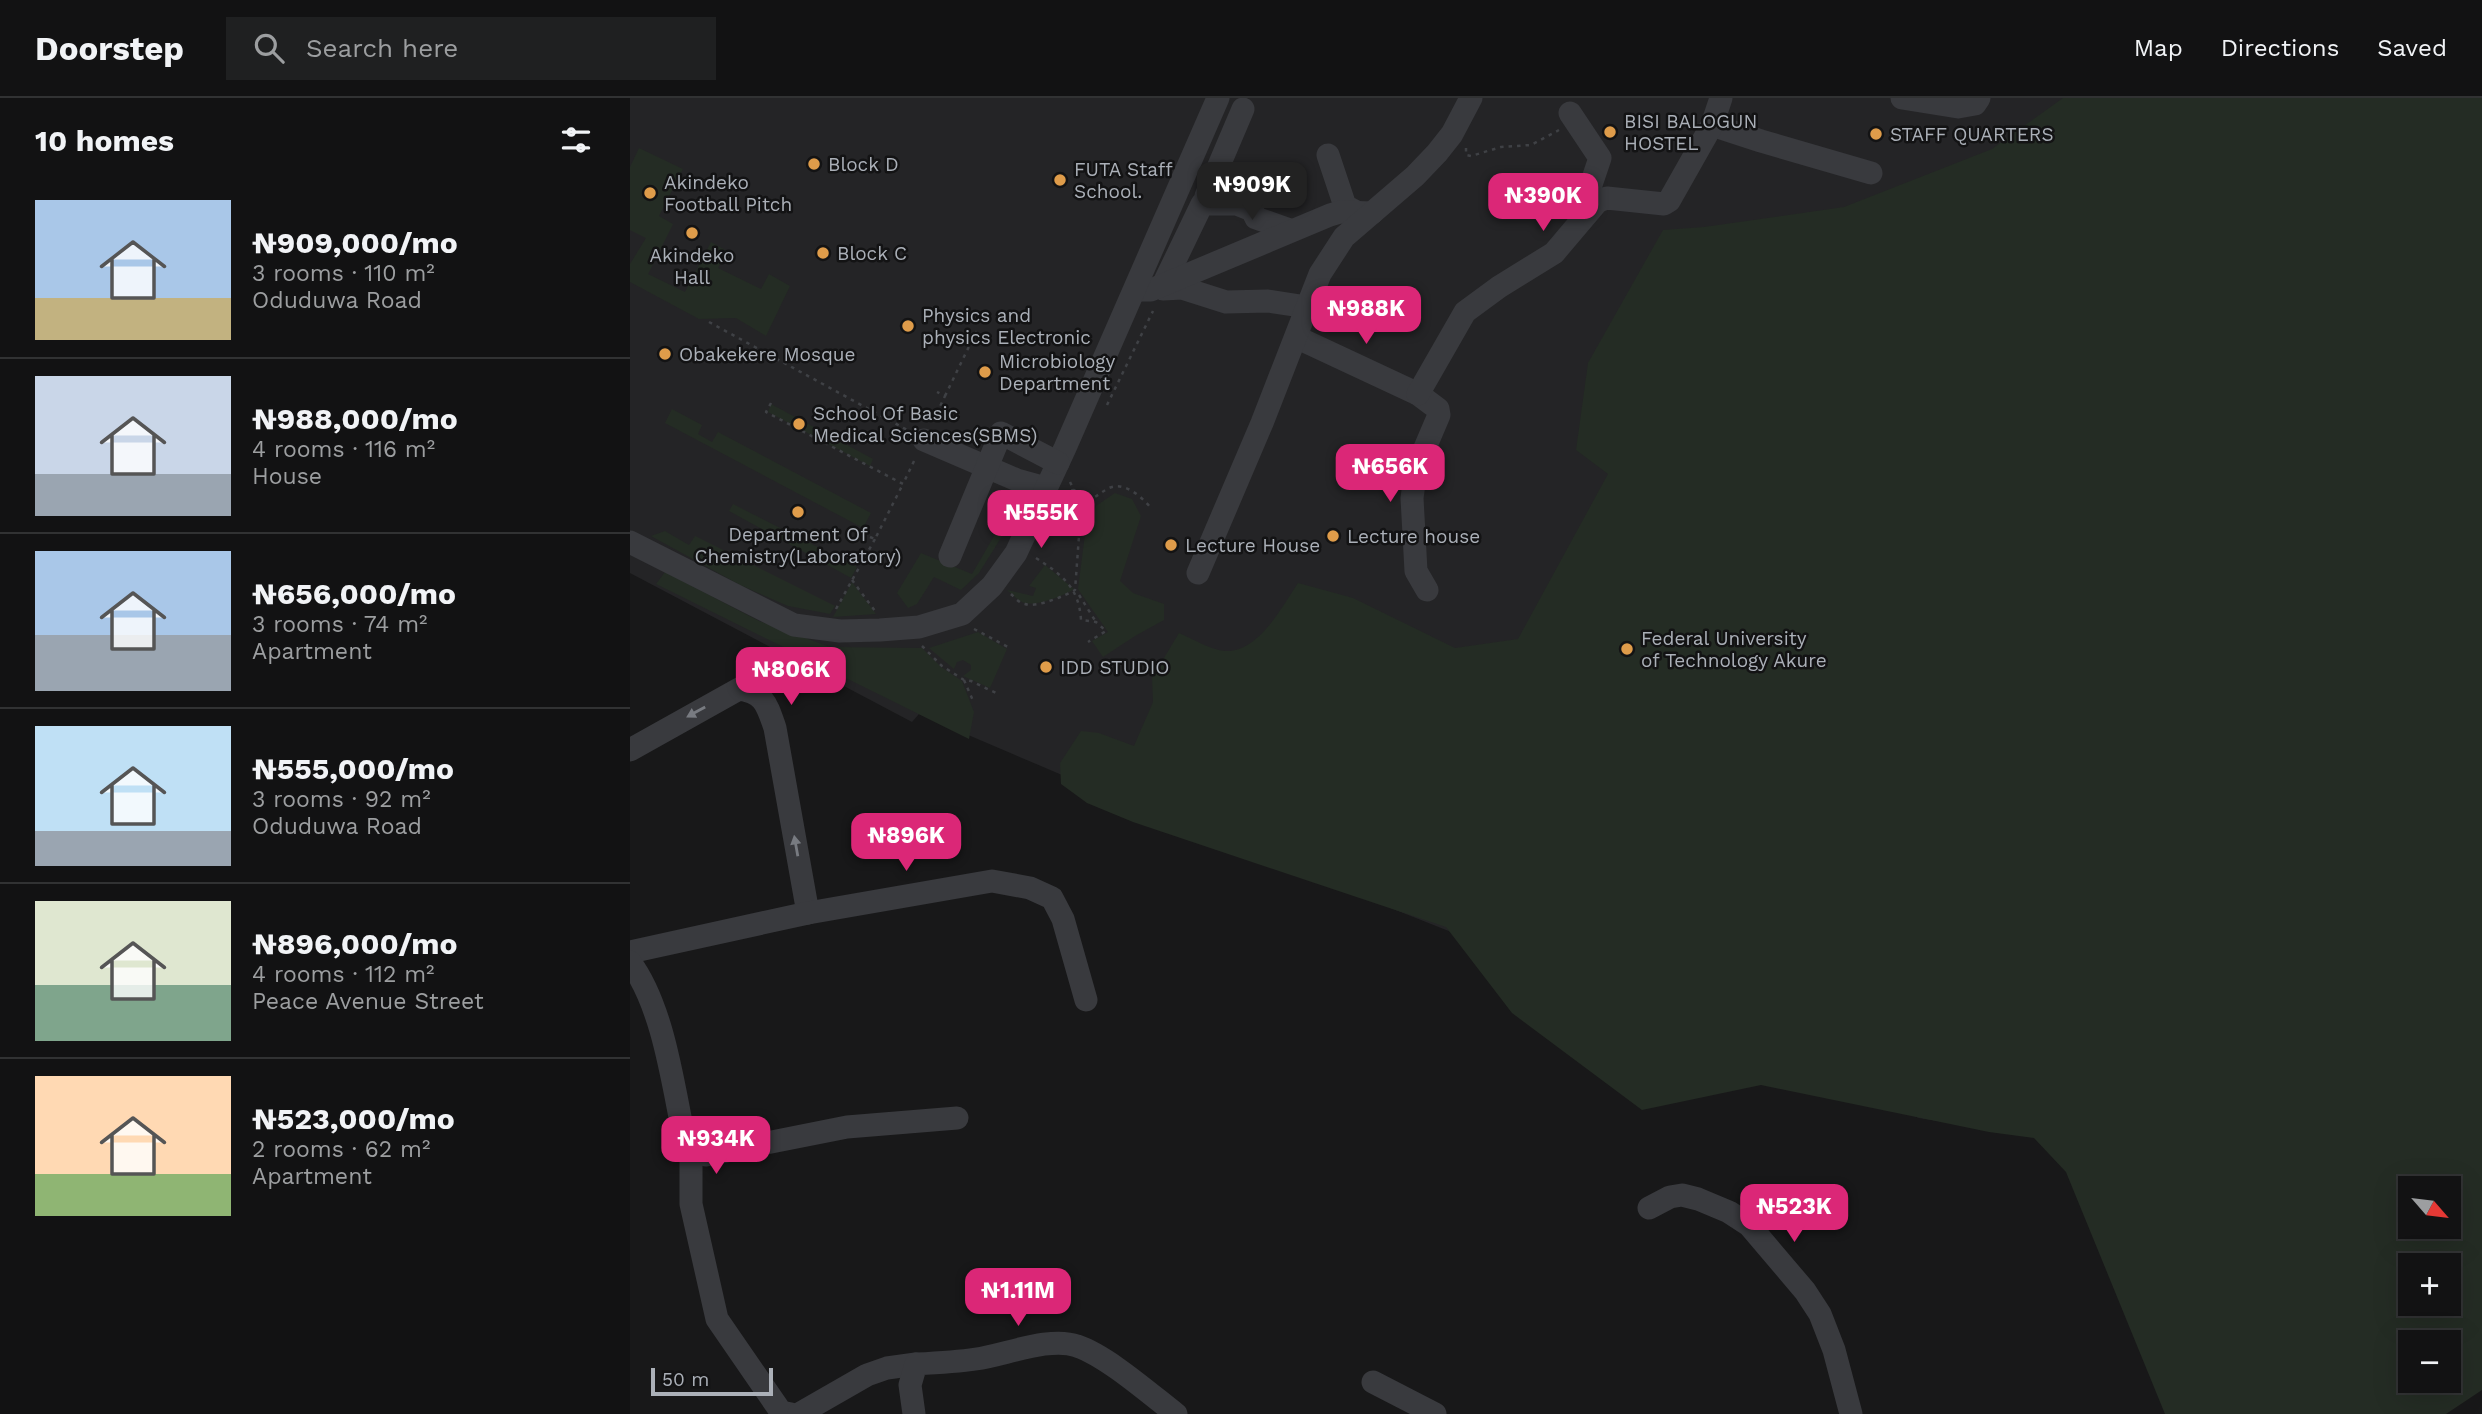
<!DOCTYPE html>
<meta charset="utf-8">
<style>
body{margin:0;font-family:"Work Sans",sans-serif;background:#1f2021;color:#f1f3f6;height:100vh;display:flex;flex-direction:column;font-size:26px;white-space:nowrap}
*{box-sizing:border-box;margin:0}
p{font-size:23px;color:#9c9ea0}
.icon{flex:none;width:38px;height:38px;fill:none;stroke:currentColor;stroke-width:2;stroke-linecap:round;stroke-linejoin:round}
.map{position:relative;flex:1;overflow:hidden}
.details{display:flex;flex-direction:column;background:#121213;width:630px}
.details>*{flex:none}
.needle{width:46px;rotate:118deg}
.buttons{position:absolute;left:1768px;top:1078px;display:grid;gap:14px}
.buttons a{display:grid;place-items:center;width:63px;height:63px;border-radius:0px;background:#121213;box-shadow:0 7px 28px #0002,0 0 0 2px #313233;font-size:35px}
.scale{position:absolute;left:21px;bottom:18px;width:122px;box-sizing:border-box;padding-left:7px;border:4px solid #abb0b8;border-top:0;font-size:19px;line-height:24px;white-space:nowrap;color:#abb0b8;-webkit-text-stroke:5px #131314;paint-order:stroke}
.price{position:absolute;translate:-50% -60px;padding:0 16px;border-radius:14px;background:#db2777;color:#fff;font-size:23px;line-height:46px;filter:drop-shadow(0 2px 4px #0008)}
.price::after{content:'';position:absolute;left:50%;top:42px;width:21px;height:16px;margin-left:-10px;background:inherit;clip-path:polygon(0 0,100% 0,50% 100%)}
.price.selected{background:#222;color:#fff}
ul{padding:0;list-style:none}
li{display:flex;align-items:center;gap:21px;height:175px;padding:0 35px}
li+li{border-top:2px solid #313233}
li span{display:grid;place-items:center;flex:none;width:196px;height:140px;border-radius:0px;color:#555}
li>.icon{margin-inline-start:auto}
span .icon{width:84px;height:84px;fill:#fffc;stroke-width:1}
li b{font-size:30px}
h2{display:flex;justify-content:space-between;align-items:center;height:84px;padding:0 35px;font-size:30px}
header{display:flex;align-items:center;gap:42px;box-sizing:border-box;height:98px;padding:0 35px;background:#121213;border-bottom:2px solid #313233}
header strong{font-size:33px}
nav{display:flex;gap:38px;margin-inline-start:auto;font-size:24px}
.search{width:490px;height:63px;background:#1f2021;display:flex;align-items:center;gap:18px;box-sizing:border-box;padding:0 24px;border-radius:0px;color:#9c9ea0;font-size:26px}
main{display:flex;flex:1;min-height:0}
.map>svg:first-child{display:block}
.built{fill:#242426;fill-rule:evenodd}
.green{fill:#242c24;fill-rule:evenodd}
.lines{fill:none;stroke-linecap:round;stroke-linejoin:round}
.path{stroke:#3f4145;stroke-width:2.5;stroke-dasharray:3.5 5;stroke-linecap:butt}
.minor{stroke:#393a3e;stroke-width:23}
.oneway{fill:#787b81}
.poi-dot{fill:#df9c4a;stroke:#131314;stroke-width:2.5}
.labels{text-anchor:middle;stroke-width:5;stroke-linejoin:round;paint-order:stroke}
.poi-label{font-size:19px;fill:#abb0b8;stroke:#131314;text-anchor:start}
</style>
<header>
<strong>Doorstep</strong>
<div class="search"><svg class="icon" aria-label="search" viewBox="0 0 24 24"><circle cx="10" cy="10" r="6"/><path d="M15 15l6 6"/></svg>Search here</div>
<nav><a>Map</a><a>Directions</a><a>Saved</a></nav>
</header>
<main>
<section class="details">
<h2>10 homes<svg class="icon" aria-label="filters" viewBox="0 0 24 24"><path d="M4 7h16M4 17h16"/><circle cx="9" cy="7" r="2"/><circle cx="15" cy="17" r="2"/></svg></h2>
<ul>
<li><span style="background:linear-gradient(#a9c7e8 70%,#c2b280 0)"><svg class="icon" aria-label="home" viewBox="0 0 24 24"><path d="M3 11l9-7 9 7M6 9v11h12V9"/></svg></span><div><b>₦909,000/mo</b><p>3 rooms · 110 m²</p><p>Oduduwa Road</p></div></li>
<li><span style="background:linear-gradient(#c9d6e8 70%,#9aa5b1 0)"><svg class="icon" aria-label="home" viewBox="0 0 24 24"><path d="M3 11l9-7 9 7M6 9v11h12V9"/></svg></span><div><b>₦988,000/mo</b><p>4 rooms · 116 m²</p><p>House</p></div></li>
<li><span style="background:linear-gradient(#a9c7e8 60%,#9aa5b1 0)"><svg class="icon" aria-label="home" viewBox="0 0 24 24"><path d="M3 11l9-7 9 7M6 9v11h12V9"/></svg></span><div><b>₦656,000/mo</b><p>3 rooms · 74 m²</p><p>Apartment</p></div></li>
<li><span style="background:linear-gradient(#bfe0f5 75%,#9aa5b1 0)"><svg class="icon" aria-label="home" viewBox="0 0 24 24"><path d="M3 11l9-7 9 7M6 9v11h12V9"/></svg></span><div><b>₦555,000/mo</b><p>3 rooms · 92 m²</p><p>Oduduwa Road</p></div></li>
<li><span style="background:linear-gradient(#dfe7d0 60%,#7fa58c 0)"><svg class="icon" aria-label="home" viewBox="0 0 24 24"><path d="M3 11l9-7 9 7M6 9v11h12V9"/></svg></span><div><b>₦896,000/mo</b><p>4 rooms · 112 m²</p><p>Peace Avenue Street</p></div></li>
<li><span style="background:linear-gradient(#ffd9b3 70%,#8fb573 0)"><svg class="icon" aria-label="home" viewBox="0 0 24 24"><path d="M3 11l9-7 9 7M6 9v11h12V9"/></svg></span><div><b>₦523,000/mo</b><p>2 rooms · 62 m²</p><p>Apartment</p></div></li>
</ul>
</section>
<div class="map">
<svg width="1852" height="1316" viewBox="0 0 1852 1316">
<rect width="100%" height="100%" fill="#181819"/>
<path class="built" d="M0,0H1852V1229L1818,1206V1167H1780L1403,1038L1289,1020L514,712L289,616L282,624L0,475ZM1780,1090H1818V1129H1780Z"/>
<g class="green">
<path d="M1433,0H1852V1292L1816,1316H1535L1436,1074L1404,1040L1359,1034L1131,987L1012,1012L882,915L816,829L503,724L457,705L431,686L430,665L451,633L469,635L504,648L523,604L522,580L549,535C563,541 581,552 595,553C628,555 652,509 668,485L723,500L825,550L888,541L978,376L946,352L958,265L1033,132L1074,129L1214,109L1362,51ZM1780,1090H1818V1129H1780ZM1780,1167H1818V1206H1780ZM1780,1244H1818V1283H1780Z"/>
<polygon points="9,50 53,71 29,118 43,126 18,176 55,194 81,144 97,153 88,170 131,191 139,176 160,188 136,238 106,220 69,221 0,184 0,166 16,140 0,132 0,69"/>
<polygon points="141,306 243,361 240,368 138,314"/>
<polygon points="42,311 72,327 68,336 82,344 88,334 241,415 233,430 35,325"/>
<polygon points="393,388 402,390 349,475 331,492 304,479 287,506 278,510 267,495 291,455 342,476"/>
<polygon points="485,395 502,401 511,418 490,483 503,495 534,506 534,522 505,538 473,559 462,543 478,534 448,491 455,436 466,408"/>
<polygon points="103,406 227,469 221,480 99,413"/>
<polygon points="35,433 59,447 65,438 205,508 200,516 158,508 110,487 21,438"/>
<path d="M415,467L444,491C434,498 407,508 395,505C388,503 383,497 377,492L403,498L406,490L399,488Z"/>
<polygon points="35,474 129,523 200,549 292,550 311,569 332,583 344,614 339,641 26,486"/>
<polygon points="222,484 246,516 203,519"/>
<polygon points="348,534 377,551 360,590 333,578 341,572 341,567 333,562 327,564 324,571 299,550"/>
</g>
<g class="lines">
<g class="path">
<polyline points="836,50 836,57 841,58 871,49 901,47 929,32"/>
<polyline points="79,224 279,333"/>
<polyline points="315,298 346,234 350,236"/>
<polyline points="141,305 136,314 273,386 285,361"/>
<polyline points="477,307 523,213"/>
<polyline points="303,323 315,298 307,294"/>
<path d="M440,384L444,392L458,402C467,399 471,394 479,390C494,383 512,399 520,409"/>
<polyline points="240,439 245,441 273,386"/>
<path d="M406,460C432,477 449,489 451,522L466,524L476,533L458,544"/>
<polyline points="222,482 245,513"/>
<path d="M381,496C385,500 389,505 395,506C407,510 434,498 445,492L449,438L444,392L436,393"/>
<polyline points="449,497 466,524"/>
<polyline points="206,511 245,441"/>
<polyline points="344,531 378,549"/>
<polyline points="292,548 312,568 334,582 341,583 366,595"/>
<polyline points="334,582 344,605"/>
</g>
<g class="minor">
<polyline points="1091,0 1082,27 1131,43 1241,75"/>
<polyline points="1272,0 1328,9 1345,6 1349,0"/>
<polyline points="940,15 970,60 950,119"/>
<polyline points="698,57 715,108 728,115"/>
<polyline points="598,101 576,98 613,11"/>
<polyline points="533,187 572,106 607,106 622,112 626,120 660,132"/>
<polyline points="533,191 552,190 596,204 638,203 677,209"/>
<polyline points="505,192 521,192 700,117 710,114 742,115"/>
<polyline points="666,239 788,296 808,311 809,317 786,371 782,400 786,473 797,492"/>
<polyline points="788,296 835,214 869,189 924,155 968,103 977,100 1034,106 1039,103 1082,27"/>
<polyline points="294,342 387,382 416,390"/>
<polyline points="0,444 164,527 210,533 250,532 289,529 332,516 362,488 386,455 435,350 588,0"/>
<polyline points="320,458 371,335 428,365"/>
<polyline points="568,475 632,325 690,176 714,139 785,78 807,55 822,36 841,0"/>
<path d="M0,652L109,591C135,595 137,607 145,630L178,815"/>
<polyline points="0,854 178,815 362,783 400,790 422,800 433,821 456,902"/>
<path d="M0,864C34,910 43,988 55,1044L61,1050L76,1057L217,1029L327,1020"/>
<polyline points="61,1050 61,1106 87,1221 151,1314 161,1316"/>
<polyline points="1019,1110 1040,1099 1052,1097 1068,1101 1099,1114 1119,1127 1175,1193 1190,1216 1204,1252 1221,1316"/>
<polyline points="743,1284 805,1316"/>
<polyline points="169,1316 237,1277 257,1270 286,1266"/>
<path d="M284,1316L280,1287L286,1266C306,1265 326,1264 346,1261C375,1257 420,1238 447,1248C477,1258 520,1296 546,1316"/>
</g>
</g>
<defs><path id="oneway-solid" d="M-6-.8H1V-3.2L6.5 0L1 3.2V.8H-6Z" transform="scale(1.75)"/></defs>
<g class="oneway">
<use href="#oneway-solid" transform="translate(66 614) rotate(151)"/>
<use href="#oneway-solid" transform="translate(166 748) rotate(-100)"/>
</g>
<g class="poi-dot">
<circle cx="980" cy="34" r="7"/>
<circle cx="1246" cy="36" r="7"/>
<circle cx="184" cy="66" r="7"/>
<circle cx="430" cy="82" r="7"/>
<circle cx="20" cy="95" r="7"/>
<circle cx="62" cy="135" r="7"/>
<circle cx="193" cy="155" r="7"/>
<circle cx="278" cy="228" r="7"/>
<circle cx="35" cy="256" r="7"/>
<circle cx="355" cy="274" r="7"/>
<circle cx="169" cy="326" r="7"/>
<circle cx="168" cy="414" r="7"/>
<circle cx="703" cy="438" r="7"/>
<circle cx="541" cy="447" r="7"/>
<circle cx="997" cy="551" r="7"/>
<circle cx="416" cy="569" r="7"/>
</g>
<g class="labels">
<g class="poi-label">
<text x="994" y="30">BISI BALOGUN<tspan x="994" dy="22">HOSTEL</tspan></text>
<text x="1260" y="43">STAFF QUARTERS</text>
<text x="198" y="73">Block D</text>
<text x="444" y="78">FUTA Staff<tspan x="444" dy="22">School.</tspan></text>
<text x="34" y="91">Akindeko<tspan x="34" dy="22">Football Pitch</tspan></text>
<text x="207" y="162">Block C</text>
<text x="62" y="164" text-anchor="middle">Akindeko<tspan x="62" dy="22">Hall</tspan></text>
<text x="292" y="224">Physics and<tspan x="292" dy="22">physics Electronic</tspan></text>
<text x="49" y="263">Obakekere Mosque</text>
<text x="369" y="270">Microbiology<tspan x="369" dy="22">Department</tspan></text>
<text x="183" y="322">School Of Basic<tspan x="183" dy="22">Medical Sciences(SBMS)</tspan></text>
<text x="168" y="443" text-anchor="middle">Department Of<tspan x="168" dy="22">Chemistry(Laboratory)</tspan></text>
<text x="717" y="445">Lecture house</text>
<text x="555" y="454">Lecture House</text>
<text x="1011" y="547">Federal University<tspan x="1011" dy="22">of Technology Akure</tspan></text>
<text x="430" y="576">IDD STUDIO</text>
</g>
</g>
</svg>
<div class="buttons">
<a><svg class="needle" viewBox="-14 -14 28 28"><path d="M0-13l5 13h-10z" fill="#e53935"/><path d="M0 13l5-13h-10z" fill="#9c9ea0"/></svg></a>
<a>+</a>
<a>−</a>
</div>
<div class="scale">50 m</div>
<b class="price selected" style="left:622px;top:124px">₦909K</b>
<b class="price" style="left:913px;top:135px">₦390K</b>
<b class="price" style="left:736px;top:248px">₦988K</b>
<b class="price" style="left:760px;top:406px">₦656K</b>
<b class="price" style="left:411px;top:452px">₦555K</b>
<b class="price" style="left:161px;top:609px">₦806K</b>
<b class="price" style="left:276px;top:775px">₦896K</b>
<b class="price" style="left:86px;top:1078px">₦934K</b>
<b class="price" style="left:1164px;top:1146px">₦523K</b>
<b class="price" style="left:388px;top:1230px">₦1.11M</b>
</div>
</main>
